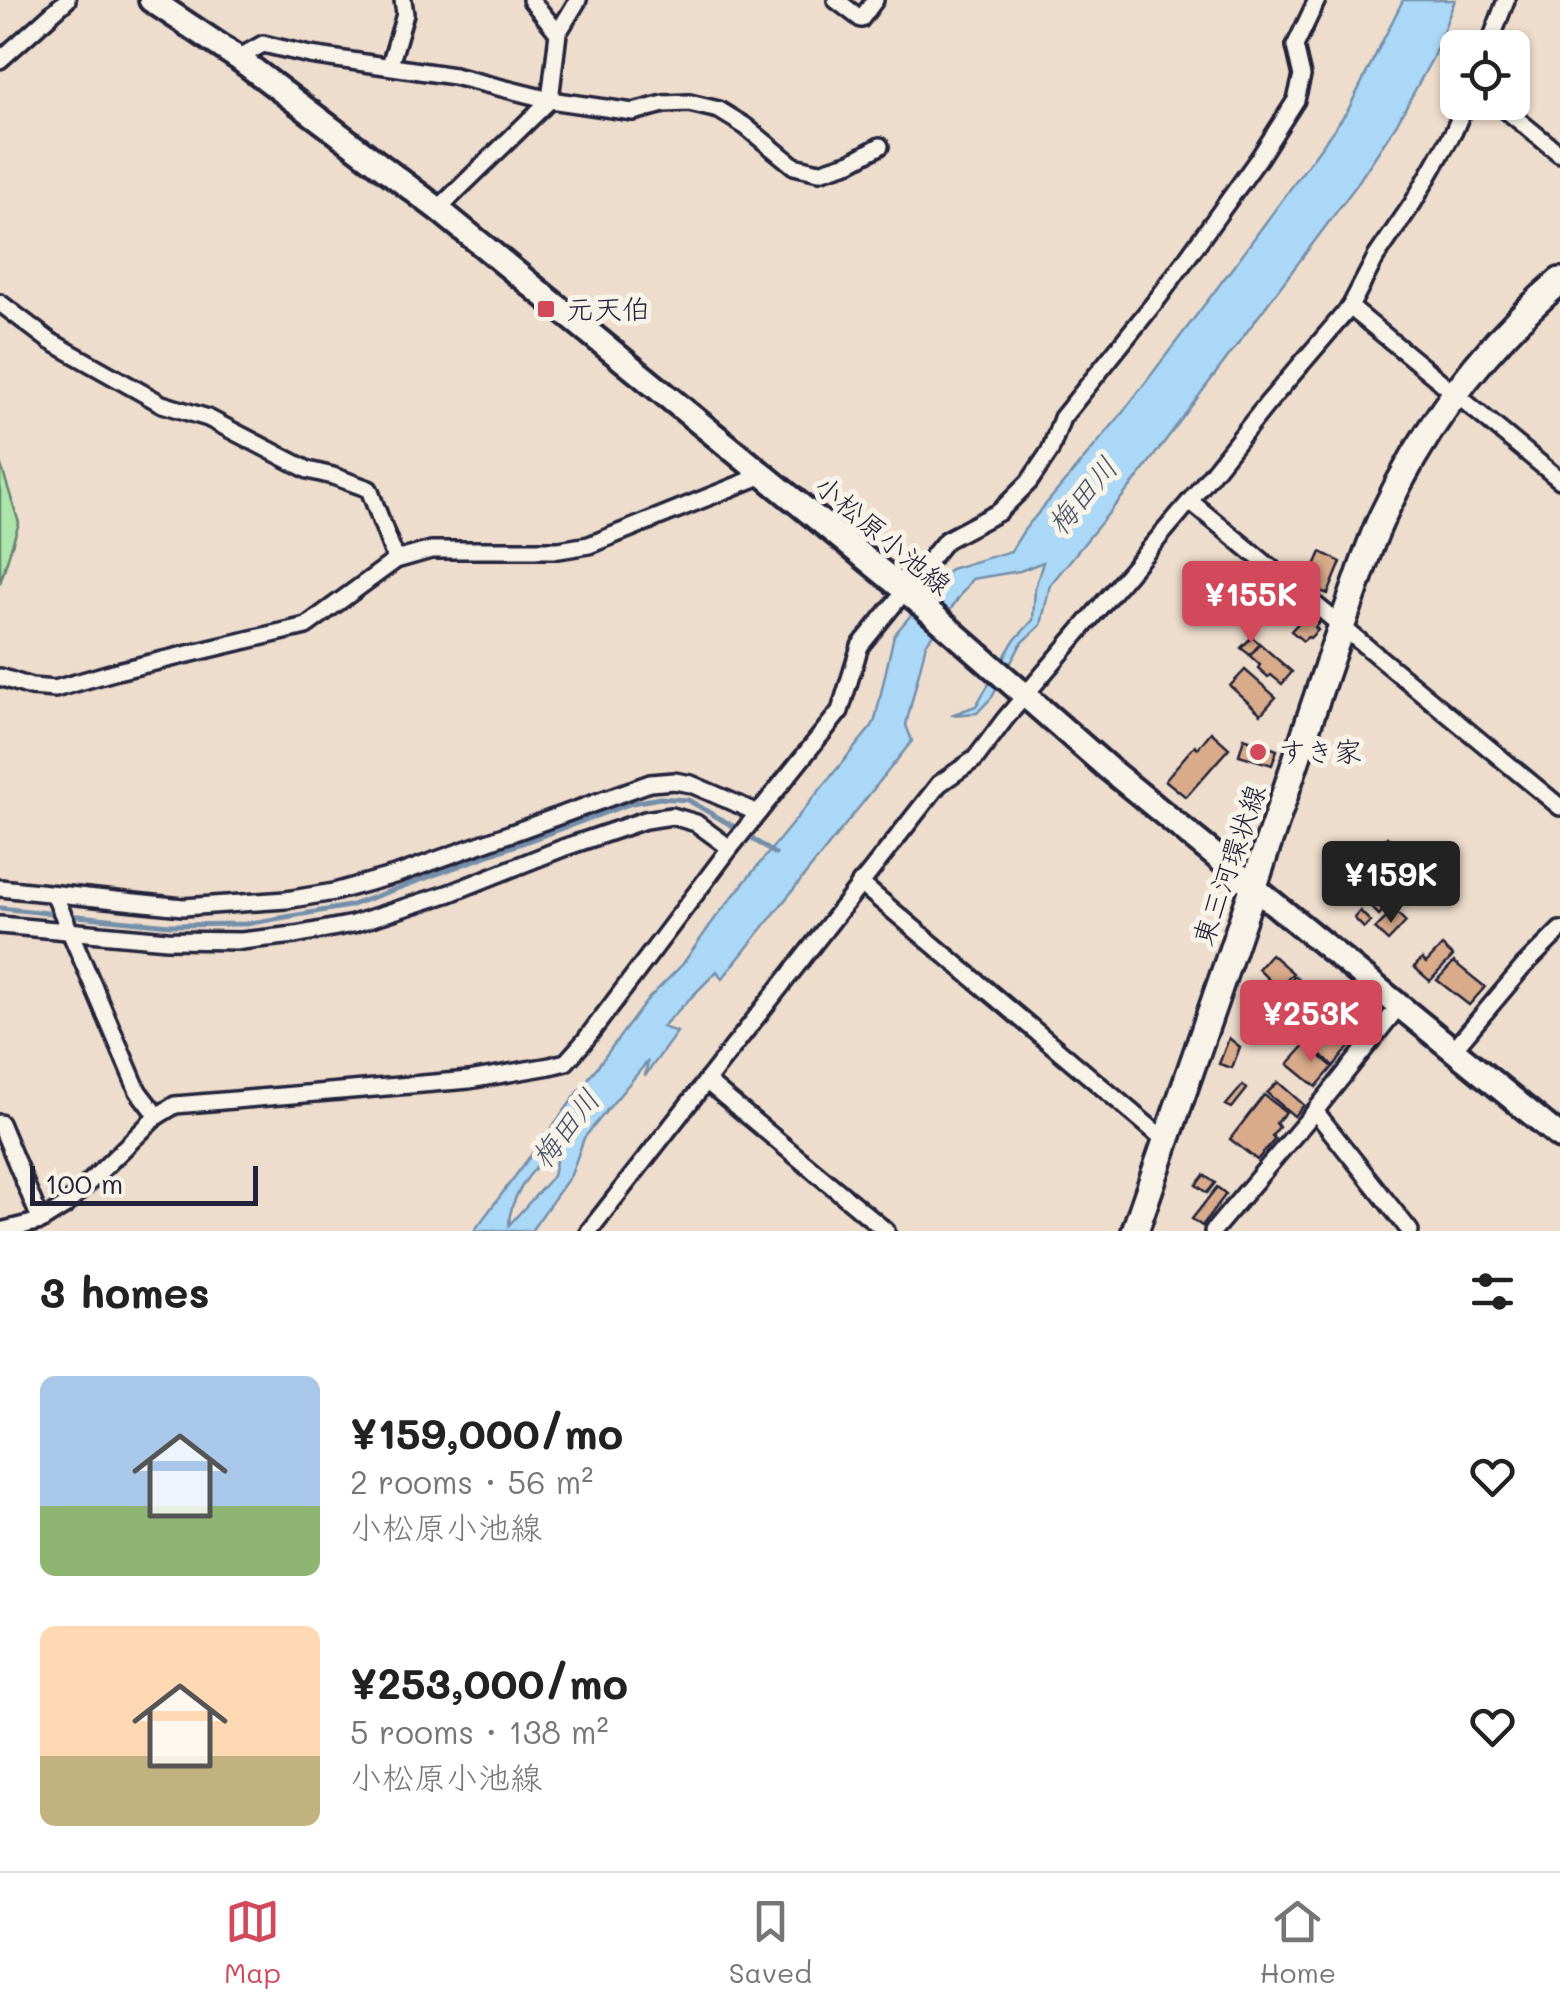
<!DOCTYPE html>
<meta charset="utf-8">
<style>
body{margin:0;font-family:Mali,"Klee One",sans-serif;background:#f2f2f2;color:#222;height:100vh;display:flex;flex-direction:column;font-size:38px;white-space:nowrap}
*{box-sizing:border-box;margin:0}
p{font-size:32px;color:#767676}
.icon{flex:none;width:55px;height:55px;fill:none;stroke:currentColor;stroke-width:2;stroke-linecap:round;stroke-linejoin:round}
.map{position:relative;height:1231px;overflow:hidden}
.panel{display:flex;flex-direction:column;background:#fff;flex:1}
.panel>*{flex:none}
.controls{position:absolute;left:1440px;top:30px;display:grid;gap:20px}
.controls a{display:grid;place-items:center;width:90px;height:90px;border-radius:15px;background:#fff;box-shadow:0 2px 8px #0004;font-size:50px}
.scale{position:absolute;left:30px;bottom:25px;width:228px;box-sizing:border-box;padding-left:10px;border:5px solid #22223b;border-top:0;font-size:28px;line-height:35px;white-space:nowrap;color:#22223b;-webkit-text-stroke:8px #f7f3e8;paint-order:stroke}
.price{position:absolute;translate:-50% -85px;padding:0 22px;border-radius:10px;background:#d1495b;color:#fff;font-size:32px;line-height:65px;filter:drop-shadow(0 2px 5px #0008)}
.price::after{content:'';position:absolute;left:50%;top:60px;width:30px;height:22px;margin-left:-15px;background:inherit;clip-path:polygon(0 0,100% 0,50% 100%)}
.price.selected{background:#222;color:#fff}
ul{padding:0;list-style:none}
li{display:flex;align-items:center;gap:30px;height:250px;padding:0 40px}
li span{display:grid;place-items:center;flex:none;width:280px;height:200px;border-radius:15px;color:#555}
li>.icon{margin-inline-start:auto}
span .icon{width:120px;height:120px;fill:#fffc;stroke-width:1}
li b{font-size:42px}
h2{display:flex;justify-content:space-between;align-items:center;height:120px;padding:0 40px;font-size:42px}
.tab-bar{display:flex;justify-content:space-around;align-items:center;height:140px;border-top:2px solid #e0e0e0;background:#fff;font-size:28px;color:#767676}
.tab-bar a{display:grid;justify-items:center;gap:5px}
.tab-bar .selected{color:#d1495b}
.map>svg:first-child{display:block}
.green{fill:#abe5a9;stroke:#668472;stroke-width:2.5}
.water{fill:#aad8f6;stroke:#748fab;stroke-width:2.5;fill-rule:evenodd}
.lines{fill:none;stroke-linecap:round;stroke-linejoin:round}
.stream{stroke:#748fab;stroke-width:5}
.building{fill:#d9ab8a;stroke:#22223b;stroke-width:2.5}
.minor-casing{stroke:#22223b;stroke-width:22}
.secondary-casing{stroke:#22223b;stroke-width:30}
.primary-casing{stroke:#22223b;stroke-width:32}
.minor{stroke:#f7f3e8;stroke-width:15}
.secondary{stroke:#f7f3e8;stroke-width:22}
.primary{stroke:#f7f3e8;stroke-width:25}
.poi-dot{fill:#d1495b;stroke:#f7f3e8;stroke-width:4}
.labels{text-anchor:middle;stroke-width:10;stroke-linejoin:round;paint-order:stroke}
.poi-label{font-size:28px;fill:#22223b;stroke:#f7f3e8;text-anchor:start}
.street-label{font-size:28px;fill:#22223b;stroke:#f7f3e8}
.water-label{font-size:30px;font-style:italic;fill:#44506a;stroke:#f7f3e8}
</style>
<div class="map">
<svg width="1560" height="1231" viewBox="0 0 1560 1231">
<rect width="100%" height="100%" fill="#edc"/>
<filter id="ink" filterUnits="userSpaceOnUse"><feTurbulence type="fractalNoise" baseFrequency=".01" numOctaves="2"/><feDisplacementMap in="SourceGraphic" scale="20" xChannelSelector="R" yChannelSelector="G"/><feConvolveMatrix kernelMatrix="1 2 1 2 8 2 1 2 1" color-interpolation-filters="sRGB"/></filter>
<g filter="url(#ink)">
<polygon class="green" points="0,462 19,523 0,583"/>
<path class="water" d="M1403,0H1455L1433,57L1396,125L1355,187L1136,480L1050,585L1041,625L1021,644L992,697L977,713L951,715L976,706L1013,642L1033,620L1035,588L1043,562L1020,571L972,579L926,644L906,725L912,741L722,979L717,971L662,1027L677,1032L645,1076L648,1061L584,1138L571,1175L531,1231H474L648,999L682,965L716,917L872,726L875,720L894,635L950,569L1011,551L1024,530L1120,416L1233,267L1348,110ZM549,1152L556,1161L553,1176L509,1225C509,1197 531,1172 549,1152Z"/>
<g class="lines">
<g class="stream">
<polyline points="747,835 775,854"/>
<polyline points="0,908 57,914"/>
<polyline points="68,915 170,925 246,924 349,906 632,803 660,798 688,800 738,829"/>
</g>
</g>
<g class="building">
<polygon points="1321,552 1341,562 1328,594 1306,586"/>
<polygon points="1304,609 1319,623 1315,627 1318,630 1310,638 1308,637 1303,641 1291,631 1302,619 1298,615"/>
<polygon points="1252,637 1260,644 1250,655 1241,648"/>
<polygon points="1260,644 1292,672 1282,684 1271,675 1268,677 1258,668 1260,665 1250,656"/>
<polygon points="1245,670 1276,697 1261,714 1230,686"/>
<polygon points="1211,732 1229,748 1186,797 1165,780 1195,745 1198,748"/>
<polygon points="1244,738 1277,750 1272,765 1239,755"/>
<polygon points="1387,837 1401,849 1385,869 1371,857"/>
<polygon points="1363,867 1377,878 1356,903 1342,892"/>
<polygon points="1385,885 1397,897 1379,915 1365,901 1377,888 1380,890"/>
<polygon points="1394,910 1406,922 1388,941 1375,929"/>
<polygon points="1360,911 1371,922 1364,928 1354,918"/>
<polygon points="1442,946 1453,956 1430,981 1414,967 1422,959 1426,963"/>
<polygon points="1271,954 1293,973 1278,989 1258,969"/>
<polygon points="1454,962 1485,987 1469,1005 1437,980"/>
<polygon points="1295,976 1312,993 1301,1005 1298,1001 1292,1004 1288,998 1290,996 1283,989"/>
<polygon points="1319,1003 1358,1036 1334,1066 1317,1052 1324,1043 1302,1025 1308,1017 1308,1011 1313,1011"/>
<polygon points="1229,1038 1240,1047 1232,1068 1219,1064"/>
<polygon points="1306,1044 1333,1067 1316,1087 1288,1064"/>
<polygon points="1278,1082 1304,1105 1294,1116 1267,1093"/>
<polygon points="1243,1085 1247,1089 1232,1108 1226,1105"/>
<polygon points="1264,1095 1286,1112 1276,1123 1279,1127 1272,1136 1275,1139 1257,1160 1230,1139"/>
<polygon points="1204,1175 1215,1183 1207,1193 1196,1185"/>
<polygon points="1217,1187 1226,1194 1202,1226 1192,1219"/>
</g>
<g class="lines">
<defs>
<g id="minor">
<polyline points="531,0 558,33"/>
<polyline points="836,0 861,19 875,0"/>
<polyline points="1488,48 1506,0"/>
<polyline points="238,58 263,44 310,55 454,76 550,100 633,112 664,104 689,103 719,110 745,126 794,166 819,172 851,162 880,146"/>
<polyline points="0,60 67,0"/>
<polyline points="390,65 405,14 403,0"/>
<polyline points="1496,102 1560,154"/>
<polyline points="438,209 550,100 558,33 578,0"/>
<polyline points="0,303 50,341 162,404 208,418 308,470 333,476 369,489 396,560"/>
<polyline points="1350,307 1560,480"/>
<polyline points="1190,501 1560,807"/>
<polyline points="0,677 31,687 55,689 117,671 306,626 396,560 431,550 559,550 589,545 763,475"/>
<polyline points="860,883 1166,1141"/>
<polyline points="0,888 183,907 286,900 334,892 398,874 650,783 674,781 691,784 758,813"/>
<polyline points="54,894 138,1091 157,1116"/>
<polyline points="0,925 167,940 241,941 295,935 353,924 450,893 563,848 645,820 672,816 696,823 730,848"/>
<polyline points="1453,1050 1523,967 1560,930"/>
<polyline points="706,1081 886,1231"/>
<polyline points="1315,1111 1410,1231"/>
<polyline points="0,1123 41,1221"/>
<polyline points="0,1231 41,1221 65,1206 157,1116 175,1105 469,1080 550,1066 566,1062 583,1043 730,848 840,711 860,646 946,540 999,512 1029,482 1050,451 1062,418 1159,297 1259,158 1296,100 1302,76 1295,46 1317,0"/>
<polyline points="589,1231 939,784 975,759 1005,719 1190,501 1267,404 1350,307 1376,257 1413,203 1454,131 1466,102"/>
<polyline points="1213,1231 1315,1111 1399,1006"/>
</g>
<polyline id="secondary" points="151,0 238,58 438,209 914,598 1109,769 1560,1137"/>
<path id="primary" d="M1135,1231C1179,1102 1225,974 1268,844C1296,763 1321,681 1351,600C1361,572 1370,542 1383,515C1425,426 1485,345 1560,281"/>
</defs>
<use href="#minor" class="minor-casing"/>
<use href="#secondary" class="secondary-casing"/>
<use href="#primary" class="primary-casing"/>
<use href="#minor" class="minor"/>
<use href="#secondary" class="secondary"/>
<use href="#primary" class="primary"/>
</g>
</g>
<g class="poi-dot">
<rect x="536" y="299" width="20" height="20" rx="5"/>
<circle cx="1258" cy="752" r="10"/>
</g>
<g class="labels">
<g class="poi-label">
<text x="566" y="319">元天伯</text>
<text x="1278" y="762">すき家</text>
</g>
<g class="street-label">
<text transform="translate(883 535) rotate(40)" y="10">小松原小池線</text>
<text transform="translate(1229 865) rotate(-71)" y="10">東三河環状線</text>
</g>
<g class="water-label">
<text transform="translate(1083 496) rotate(-50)" y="10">梅田川</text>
<text transform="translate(566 1129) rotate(-52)" y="10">梅田川</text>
</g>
</g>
</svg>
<div class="controls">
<a><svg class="icon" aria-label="locate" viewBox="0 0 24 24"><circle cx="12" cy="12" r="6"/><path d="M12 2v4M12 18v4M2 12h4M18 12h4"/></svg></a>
</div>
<div class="scale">100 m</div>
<b class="price" style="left:1251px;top:646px">¥155K</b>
<b class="price selected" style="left:1391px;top:926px">¥159K</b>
<b class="price" style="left:1311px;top:1065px">¥253K</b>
</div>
<section class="panel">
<h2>3 homes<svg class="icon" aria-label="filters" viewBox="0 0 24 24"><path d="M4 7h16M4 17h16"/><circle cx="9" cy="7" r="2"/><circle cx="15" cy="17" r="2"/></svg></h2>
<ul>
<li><span style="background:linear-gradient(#a9c7e8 65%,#8fb573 0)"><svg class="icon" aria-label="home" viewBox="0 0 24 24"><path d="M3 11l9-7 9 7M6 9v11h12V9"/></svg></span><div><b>¥159,000/mo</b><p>2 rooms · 56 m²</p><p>小松原小池線</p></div><svg class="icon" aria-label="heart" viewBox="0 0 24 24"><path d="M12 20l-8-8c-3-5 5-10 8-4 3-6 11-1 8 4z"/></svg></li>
<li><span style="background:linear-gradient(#ffd9b3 65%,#c2b280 0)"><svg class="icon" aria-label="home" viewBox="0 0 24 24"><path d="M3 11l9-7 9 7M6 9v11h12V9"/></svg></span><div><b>¥253,000/mo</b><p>5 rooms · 138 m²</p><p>小松原小池線</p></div><svg class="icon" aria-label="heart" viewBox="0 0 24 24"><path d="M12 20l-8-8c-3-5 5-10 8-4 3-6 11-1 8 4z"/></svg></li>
</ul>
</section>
<nav class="tab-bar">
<a class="selected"><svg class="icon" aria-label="map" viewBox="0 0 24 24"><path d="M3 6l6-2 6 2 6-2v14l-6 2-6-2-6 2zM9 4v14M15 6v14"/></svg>Map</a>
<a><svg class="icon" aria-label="saved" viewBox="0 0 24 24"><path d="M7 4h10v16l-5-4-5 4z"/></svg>Saved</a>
<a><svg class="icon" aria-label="home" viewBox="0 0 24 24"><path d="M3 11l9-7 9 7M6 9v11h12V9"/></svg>Home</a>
</nav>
